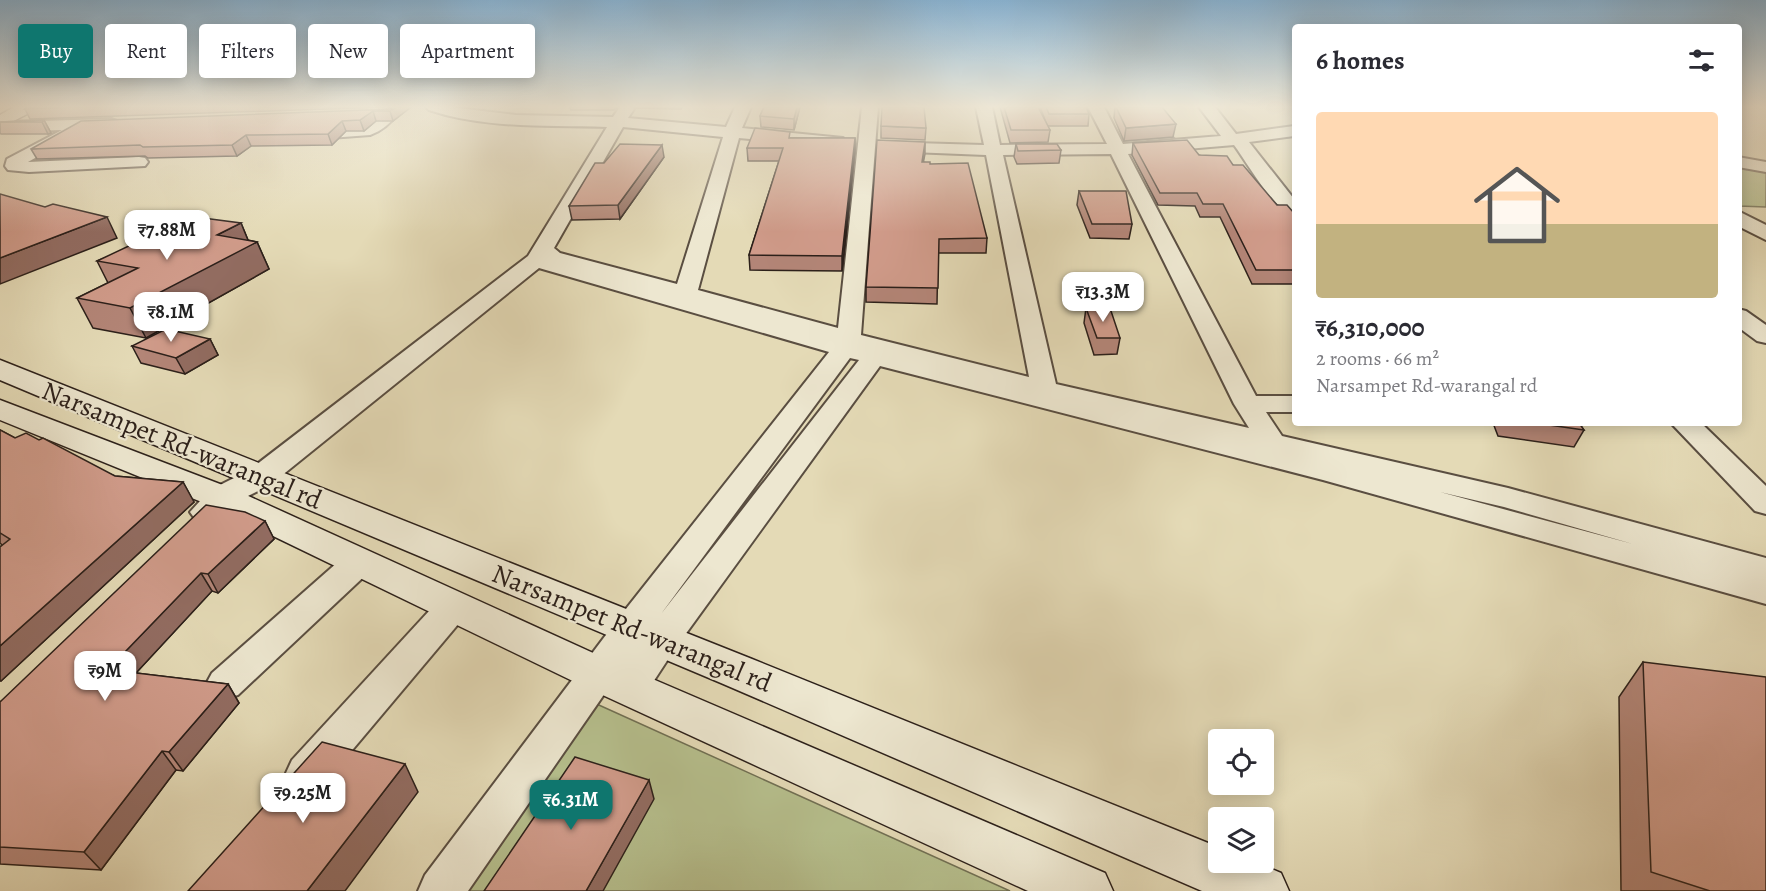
<!DOCTYPE html>
<meta charset="utf-8">
<style>
body{margin:0;font-family:Alegreya,serif;background:#f2f2f3;color:#2b2b33;height:100vh;display:flex;flex-direction:column;font-size:22px;white-space:nowrap}
*{box-sizing:border-box;margin:0}
p{font-size:20px;color:#7c7c81}
.icon{flex:none;width:33px;height:33px;fill:none;stroke:currentColor;stroke-width:2;stroke-linecap:round;stroke-linejoin:round}
.map{position:relative;flex:1;overflow:hidden}
.drawer{position:absolute;left:1292px;top:24px;width:450px;height:402px;display:flex;flex-direction:column;background:#fff;border-radius:6px;box-shadow:0 3px 15px #0003}
.drawer>*{flex:none}
.banner{position:absolute;left:18px;top:24px;width:570px;height:54px;display:flex;gap:12px}
.buttons{position:absolute;left:1208px;top:729px;display:grid;gap:12px}
.buttons a{display:grid;place-items:center;width:66px;height:66px;border-radius:6px;background:#fff;box-shadow:0 3px 15px #0003;font-size:30px}
.price{position:absolute;translate:-50% -51px;padding:0 14px;border-radius:12px;background:#fff;color:#222;font-size:20px;line-height:39px;filter:drop-shadow(0 2px 3px #0008)}
.price::after{content:'';position:absolute;left:50%;top:36px;width:18px;height:14px;margin-left:-9px;background:inherit;clip-path:polygon(0 0,100% 0,50% 100%)}
.price.on{background:#0f766e;color:#fff}
ul{padding:0;list-style:none}
li{display:grid;align-content:center;gap:12px;height:318px;padding:0 24px}
li span{display:grid;place-items:center;height:186px;border-radius:6px;color:#555}
li>.icon{margin-inline-start:auto}
span .icon{width:108px;height:108px;fill:#fffc;stroke-width:1}
li b{font-size:26px}
h2{display:flex;justify-content:space-between;align-items:center;height:72px;padding:0 24px;font-size:26px}
.pill{padding:0 21px;border-radius:6px;background:#fff;box-shadow:0 3px 15px #0003;font-size:21px;line-height:54px}
.pill.on{background:#0f766e;color:#fff}
.map>svg:first-child{display:block}
.green{fill:#b6bf8d;stroke:#717054;stroke-width:1.5}
.lines{fill:none;stroke-linecap:round;stroke-linejoin:round}
.minor-casing{stroke:#5a4e41;stroke-width:4}
.secondary-casing{stroke:#2c201a;stroke-width:3}
.minor{fill:#ede7d0;fill-rule:evenodd}
.secondary{fill:#ede7d0;fill-rule:evenodd}
.wall{fill:#b38577;stroke:#2c201a;stroke-width:1.5}
.shaded-wall{fill:#926c61;stroke:#2c201a;stroke-width:1.5}
.building{fill:#d09b8a;stroke:#2c201a;stroke-width:1.5}
.labels{text-anchor:middle;stroke-width:4.5;stroke-linejoin:round;paint-order:stroke}
.near-street-label{font-size:27px;fill:#2c201a;stroke:#ede7d0}
</style>
<div class="map">
<svg width="1766" height="891" viewBox="0 0 1766 891">
<rect width="100%" height="100%" fill="#e4dab6"/>
<filter id="stains"><feTurbulence type="fractalNoise" baseFrequency=".00333" numOctaves="4"/><feColorMatrix values="0 0 0 0 .2 0 0 0 0 .09 0 0 0 0 .02 0 0 0 .5 -.17"/></filter>
<radialGradient id="worn" r=".72"><stop offset=".6" stop-color="#630" stop-opacity="0"/><stop offset="1" stop-color="#630" stop-opacity=".3"/></radialGradient>
<g class="green">
<polygon points="1738,164 1766,169 1766,207 1739,206"/>
<polygon points="590,701 1010,891 462,891"/>
</g>
<g class="lines">
<defs>
<g id="minor">
<path d="M426,107H450L516,115L613,117L620,107H632L634,109L628,118L726,127L735,107H751L742,128L843,138L845,142L837,147L739,138L698,290L838,328L862,107H878L861,335L1029,377L986,155L886,151L880,150L878,146L880,142L984,145L976,107H992L1000,145L1107,144L1088,107H1104L1123,144L1221,136L1199,107H1215L1236,134L1294,126V136L1249,142L1294,199V215C1273,210 1247,162 1234,145L1128,154L1256,396H1294V412H1266L1282,436L1508,488L1766,558V604L1323,480L880,366L674,650L642,699L629,703L616,699L610,688L614,680L468,891H418L425,875L618,619L829,352L539,268L270,485L232,504L217,519L206,522L195,519L190,512L210,490L248,471L528,256L607,127C548,125 486,129 429,110ZM623,127L723,137L677,284L560,253L554,248ZM1111,154L1234,404L1249,428L1056,384L1003,155ZM850,358L859,360L661,614ZM1440,492L1504,507L1633,544Z"/>
<path d="M389,109L397,114C390,124 381,131 370,135L303,140L295,135L303,130L362,127C372,123 378,112 389,109Z"/>
<polygon points="111,119 117,121 119,124 117,127 69,130 74,134 72,137 28,162 139,157 145,158 148,162 145,166 29,172 8,170 5,166 7,159 62,130 0,132 0,122"/>
<polygon points="1738,157 1766,162 1766,172 1738,167"/>
<polygon points="1738,211 1766,225 1766,240 1738,226"/>
<polygon points="1738,309 1746,311 1766,325 1766,343 1757,341 1738,327"/>
<polygon points="1671,423 1701,423 1766,486 1766,514 1755,511"/>
<polygon points="359,550 371,554 376,562 371,570 238,695 225,699 212,695 206,684 212,673 347,554"/>
<polygon points="453,594 465,598 470,607 465,616 322,786 307,791 292,786 286,773 292,760 441,598"/>
</g>
<g id="secondary">
<polygon points="14,107 36,107 33,111 0,128 0,115"/>
<polygon points="0,360 752,659 1218,847 1218,862 1255,862 1281,873 1289,891 1202,891 721,683 0,380"/>
<polygon points="0,400 233,489 613,662 1105,873 1113,891 1028,891 583,686 209,505 0,420"/>
</g>
</defs>
<use href="#minor" class="minor-casing"/>
<use href="#secondary" class="secondary-casing"/>
<use href="#minor" class="minor"/>
<use href="#secondary" class="secondary"/>
</g>
<g class="wall">
<polygon points="28,107 384,107 30,119 25,109"/>
<polygon points="389,107 411,107 393,121 376,121 364,131 346,131 332,145 251,146 237,156 148,158 145,156 37,159 31,149 392,109"/>
<polygon points="570,107 617,107 614,110 571,110"/>
<polygon points="635,107 682,107 681,109 636,108"/>
<polygon points="764,107 800,107 794,130 761,127 760,116"/>
<polygon points="1000,107 1038,107 1047,125 1040,107 1086,107 1089,114 1088,126 1047,126 1050,130 1048,142 1010,143"/>
<polygon points="1115,107 1173,137 1124,141 1114,118"/>
<polygon points="44,120 51,133 48,134 1,134 0,133 0,122"/>
<polygon points="881,126 926,128 925,140 881,138"/>
<polygon points="791,138 855,138 855,150 842,271 750,270 749,255 779,161 748,161 747,148"/>
<polygon points="925,142 923,162 930,164 987,238 986,253 938,253 937,304 866,302 866,287"/>
<polygon points="1133,143 1199,155 1233,165 1277,205 1294,213 1294,284 1252,284 1220,217 1200,217 1195,206 1158,205 1132,155"/>
<polygon points="1016,144 1061,150 1059,163 1017,164 1014,157"/>
<polygon points="664,157 620,219 572,220 569,206"/>
<polygon points="1079,191 1132,224 1129,239 1090,238 1077,205"/>
<polygon points="241,223 248,240 257,242 269,269 146,338 93,328 77,298 108,283 97,261 179,229"/>
<polygon points="1086,308 1120,338 1117,354 1094,355 1084,323"/>
<polygon points="210,339 218,355 185,374 141,363 132,346"/>
<polygon points="1493,423 1579,423 1584,430 1574,447 1498,436"/>
<polygon points="0,430 15,438 115,476 183,482 194,502 1,681 0,681 0,547 2,545 0,543"/>
<polygon points="265,521 274,539 218,593 212,591 136,673 228,684 239,703 183,771 176,770 101,870 0,864 0,702"/>
<polygon points="1643,662 1766,891 1621,891 1619,697"/>
</g>
<g class="shaded-wall">
<polygon points="396,107 411,107 393,121 390,111"/>
<polygon points="797,107 800,107 794,130 794,119"/>
<polygon points="373,111 376,121 364,131 360,120"/>
<polygon points="44,120 51,133 48,134 42,122"/>
<polygon points="342,121 346,131 332,145 328,134"/>
<polygon points="1176,124 1173,137 1124,141 1126,128"/>
<polygon points="246,135 251,146 237,156 232,145"/>
<polygon points="855,138 855,150 842,271 842,256"/>
<polygon points="925,142 925,154 921,174 922,162"/>
<polygon points="662,145 664,157 620,219 618,205"/>
<polygon points="107,217 117,238 0,284 0,258"/>
<polygon points="241,223 250,245 257,242 269,269 146,338 130,308 217,235"/>
<polygon points="210,339 218,355 185,374 176,358"/>
<polygon points="183,482 194,502 1,681 0,680 0,646"/>
<polygon points="265,521 274,539 218,593 208,574"/>
<polygon points="201,573 212,591 136,673 111,670 121,656"/>
<polygon points="228,684 239,703 183,771 169,752"/>
<polygon points="162,751 176,770 101,870 84,852"/>
<polygon points="405,764 418,792 345,891 307,891"/>
<polygon points="649,780 654,799 603,891 586,891"/>
</g>
<g class="building">
<polygon points="28,107 77,107 25,109"/>
<polygon points="394,107 396,107 390,111 373,111 360,120 342,121 328,134 246,135 232,145 143,147 140,145 31,149 81,121 392,109"/>
<polygon points="764,107 797,107 794,119 760,116"/>
<polygon points="882,107 924,107 926,128 881,126"/>
<polygon points="1004,107 1038,107 1050,130 1011,130"/>
<polygon points="1046,107 1086,107 1089,114 1049,114"/>
<polygon points="1116,107 1162,107 1176,124 1126,128"/>
<polygon points="44,120 42,122 0,122"/>
<polygon points="755,128 790,132 789,138 855,138 842,256 749,255 783,148 747,148"/>
<polygon points="877,140 925,142 922,162 930,162 930,164 968,163 987,238 939,239 938,288 866,287"/>
<polygon points="1187,140 1199,155 1227,156 1233,165 1243,165 1277,205 1287,205 1294,213 1294,270 1256,270 1223,204 1203,204 1197,193 1160,193 1133,143"/>
<polygon points="620,144 662,145 618,205 569,206 595,163 604,163"/>
<polygon points="1016,144 1057,144 1061,150 1018,151"/>
<polygon points="1079,191 1126,191 1132,224 1092,224"/>
<polygon points="0,194 45,207 53,204 107,217 0,258"/>
<polygon points="203,218 241,223 217,235 257,242 130,308 77,298 138,268 97,261 169,227 179,229"/>
<polygon points="1086,308 1110,308 1120,338 1097,338"/>
<polygon points="166,329 210,339 176,358 132,346"/>
<polygon points="1535,423 1579,423 1584,430"/>
<polygon points="0,430 15,438 26,433 39,440 43,438 115,476 183,482 0,646 0,547 10,539 0,533"/>
<polygon points="206,505 245,512 265,521 208,574 201,573 121,656 125,657 111,670 228,684 169,752 162,751 84,852 0,847 0,702"/>
<polygon points="1643,662 1766,677 1766,891 1710,891 1651,872"/>
<polygon points="322,742 405,764 307,891 188,891"/>
<polygon points="575,757 649,780 586,891 484,891"/>
</g>
<linearGradient id="sky" x2="0" y2="1"><stop stop-color="#89b5d6"/><stop offset="0.46" stop-color="#f3eede"/><stop offset="1" stop-color="#f3eede" stop-opacity="0"/></linearGradient>
<rect width="1766" height="232" fill="url(#sky)"/>
<g class="labels">
<g class="near-street-label">
<text transform="translate(182 445) rotate(22)" y="9">Narsampet Rd-warangal rd</text>
<text transform="translate(632 628) rotate(22)" y="9">Narsampet Rd-warangal rd</text>
</g>
</g>
<rect width="100%" height="100%" filter="url(#stains)"/>
<rect width="100%" height="100%" fill="url(#worn)"/>
</svg>
<div class="buttons">
<a><svg class="icon" aria-label="locate" viewBox="0 0 24 24"><circle cx="12" cy="12" r="6"/><path d="M12 2v4M12 18v4M2 12h4M18 12h4"/></svg></a>
<a><svg class="icon" aria-label="layers" viewBox="0 0 24 24"><path d="M12 4l9 5-9 5-9-5zM3 14l9 5 9-5"/></svg></a>
</div>
<b class="price" style="left:167px;top:261px">₹7.88M</b>
<b class="price" style="left:1103px;top:323px">₹13.3M</b>
<b class="price" style="left:171px;top:343px">₹8.1M</b>
<b class="price" style="left:105px;top:702px">₹9M</b>
<b class="price" style="left:303px;top:824px">₹9.25M</b>
<b class="price on" style="left:571px;top:831px">₹6.31M</b>
<div class="banner">
<a class="pill on">Buy</a>
<a class="pill">Rent</a>
<a class="pill">Filters</a>
<a class="pill">New</a>
<a class="pill">Apartment</a>
</div>
<section class="drawer">
<h2>6 homes<svg class="icon" aria-label="filters" viewBox="0 0 24 24"><path d="M4 7h16M4 17h16"/><circle cx="9" cy="7" r="2"/><circle cx="15" cy="17" r="2"/></svg></h2>
<ul>
<li><span style="background:linear-gradient(#ffd9b3 60%,#c2b280 0)"><svg class="icon" aria-label="home" viewBox="0 0 24 24"><path d="M3 11l9-7 9 7M6 9v11h12V9"/></svg></span><div><b>₹6,310,000</b><p>2 rooms · 66 m²</p><p>Narsampet Rd-warangal rd</p></div></li>
</ul>
</section>
</div>
